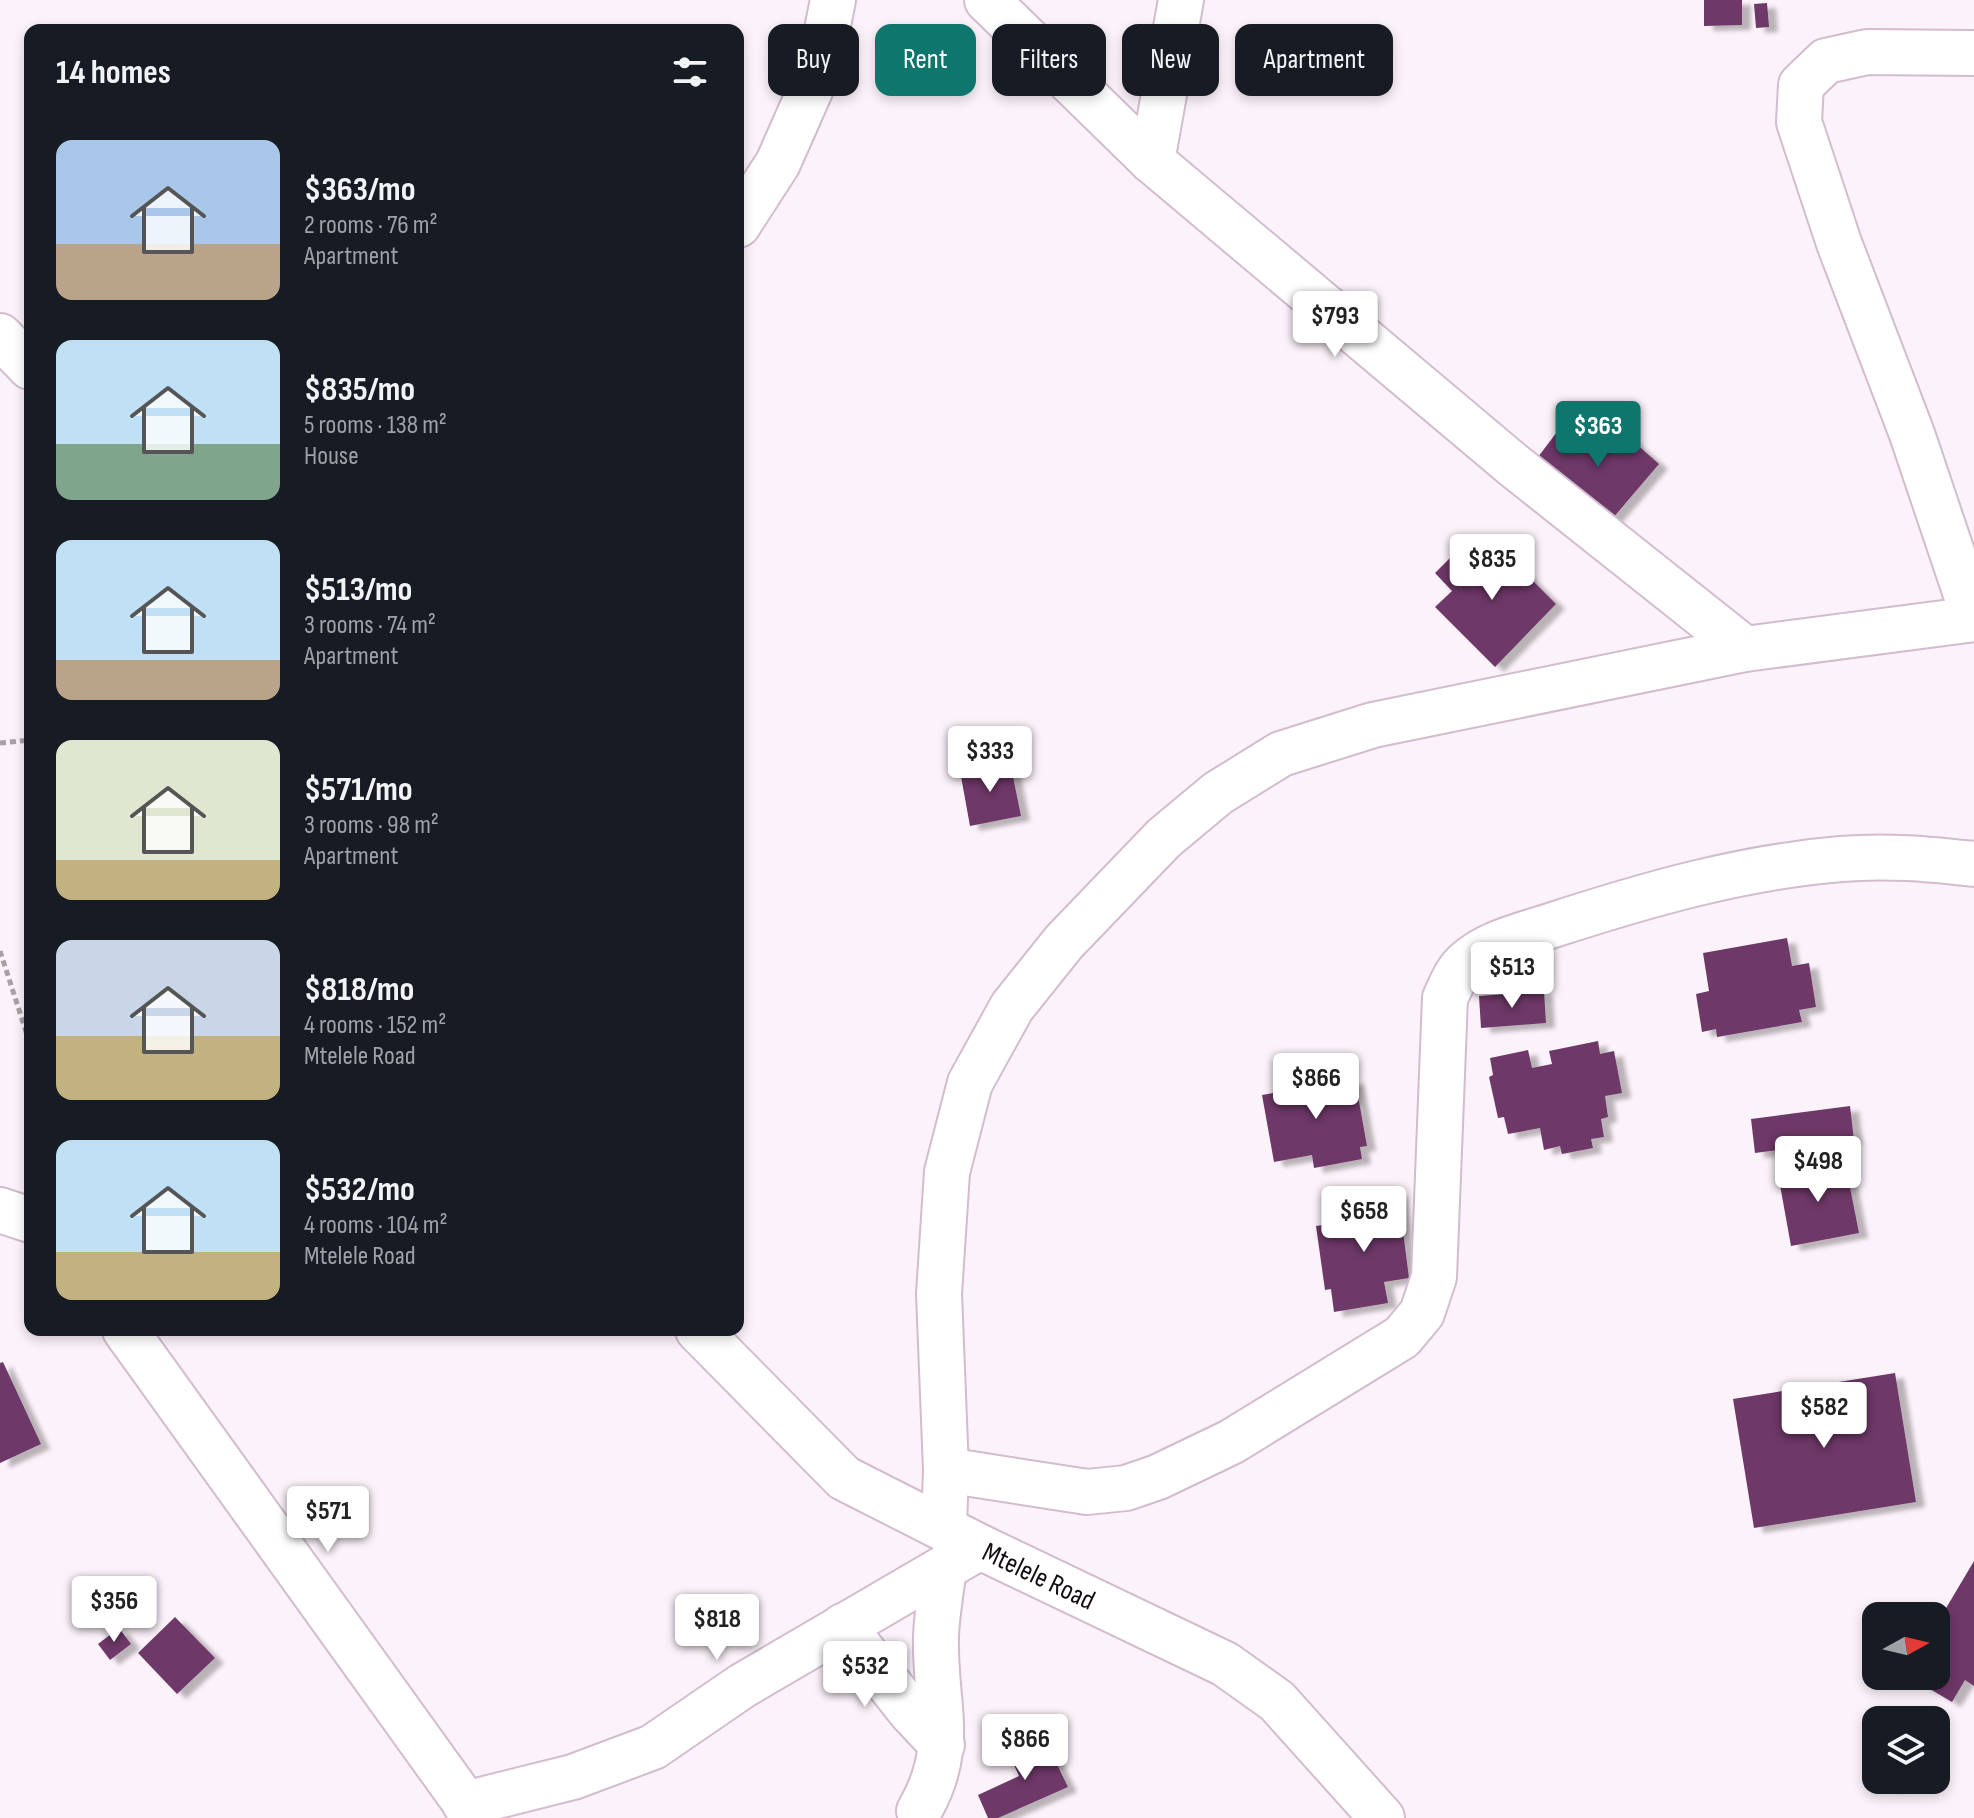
<!DOCTYPE html>
<meta charset="utf-8">
<style>
body{margin:0;font-family:"Sofia Sans Condensed",sans-serif;background:#242831;color:#f1f3f6;height:100vh;display:flex;flex-direction:column;font-size:30px;white-space:nowrap}
*{box-sizing:border-box;margin:0}
p{font-size:26px;color:#9ea1a6}
.icon{flex:none;width:44px;height:44px;fill:none;stroke:currentColor;stroke-width:2;stroke-linecap:round;stroke-linejoin:round}
.map{position:relative;flex:1;overflow:hidden}
.sheet{position:absolute;left:24px;top:24px;width:720px;height:1312px;display:flex;flex-direction:column;background:#171b24;border-radius:16px;box-shadow:0 4px 12px #0003}
.sheet>*{flex:none}
.hud{position:absolute;left:768px;top:24px;width:760px;height:72px;display:flex;gap:16px}
.needle{width:52px;rotate:82deg}
.tools{position:absolute;left:1862px;top:1602px;display:grid;gap:16px}
.tools a{display:grid;place-items:center;width:88px;height:88px;border-radius:16px;background:#171b24;box-shadow:0 4px 12px #0003;font-size:40px}
.price{position:absolute;translate:-50% -68px;padding:0 18px;border-radius:8px;background:#fff;color:#222;font-size:26px;line-height:52px;filter:drop-shadow(0 2px 4px #0008)}
.price::after{content:'';position:absolute;left:50%;top:48px;width:24px;height:18px;margin-left:-12px;background:inherit;clip-path:polygon(0 0,100% 0,50% 100%)}
.price.selected{background:#0f766e;color:#fff}
ul{padding:0;list-style:none}
li{display:flex;align-items:center;gap:24px;height:200px;padding:0 32px}
li span{display:grid;place-items:center;flex:none;width:224px;height:160px;border-radius:16px;color:#555}
li>.icon{margin-inline-start:auto}
span .icon{width:96px;height:96px;fill:#fffc;stroke-width:1}
li b{font-size:34px}
h2{display:flex;justify-content:space-between;align-items:center;height:96px;padding:0 32px;font-size:34px}
.pill{padding:0 28px;border-radius:16px;background:#171b24;box-shadow:0 4px 12px #0003;font-size:28px;line-height:72px}
.pill.selected{background:#0f766e;color:#fff}
.map>svg:first-child{display:block}
.building{fill:#6e3968;filter:url(#shadow)}
.lines{fill:none;stroke-linecap:round;stroke-linejoin:round}
.minor-casing{stroke:#d2bcce;stroke-width:48}
.path{stroke:#a8a0a6;stroke-width:5;stroke-dasharray:6 4;stroke-linecap:butt}
.minor{stroke:#fff;stroke-width:44}
.labels{text-anchor:middle;stroke-width:8;stroke-linejoin:round;paint-order:stroke}
.street-label{font-size:28px;fill:#130c12;stroke:#fff}
</style>
<div class="map">
<svg width="1974" height="1818" viewBox="0 0 1974 1818">
<defs>
<filter id="shadow"><feDropShadow dx="9" dy="5" stdDeviation="2" flood-color="#0004"/></filter>
</defs>
<rect width="100%" height="100%" fill="#fcf3fa"/>
<g class="building">
<polygon points="1704,0 1742,0 1742,25 1704,26"/>
<polygon points="1767,3 1769,27 1756,28 1754,4"/>
<polygon points="1607,418 1659,464 1601,532 1538,457 1563,424 1585,442"/>
<polygon points="1496,544 1556,604 1495,667 1435,607 1452,591 1435,573 1459,549 1474,566"/>
<polygon points="1010,762 1021,816 970,826 960,771"/>
<polygon points="1787,938 1792,966 1809,963 1816,1007 1799,1010 1802,1022 1717,1037 1716,1029 1702,1032 1696,994 1709,991 1703,953"/>
<polygon points="1544,991 1546,1023 1481,1028 1479,996"/>
<polygon points="1598,1041 1600,1054 1614,1051 1622,1093 1605,1096 1608,1117 1601,1119 1604,1137 1591,1139 1593,1148 1562,1154 1560,1146 1544,1150 1540,1128 1508,1134 1504,1117 1498,1118 1489,1077 1493,1075 1490,1058 1528,1050 1532,1068 1552,1064 1549,1051"/>
<polygon points="1329,1070 1331,1083 1355,1079 1367,1146 1360,1147 1362,1159 1314,1168 1312,1155 1274,1162 1262,1095 1294,1089 1291,1077"/>
<polygon points="1850,1106 1854,1140 1755,1153 1751,1119"/>
<polygon points="1845,1162 1859,1233 1791,1246 1778,1174"/>
<polygon points="1398,1192 1409,1278 1384,1282 1388,1303 1334,1312 1331,1289 1325,1290 1316,1226 1359,1220 1356,1199"/>
<polygon points="3,1362 41,1444 0,1463 0,1363"/>
<polygon points="1895,1373 1916,1502 1754,1528 1733,1399"/>
<polygon points="1974,1561 1974,1686 1965,1680 1952,1702 1908,1676 1936,1676 1936,1625"/>
<polygon points="175,1617 215,1658 177,1694 138,1653"/>
<polygon points="119,1628 131,1644 110,1660 98,1644"/>
<polygon points="1045,1740 1068,1787 998,1818 988,1818 978,1795 1019,1776 1010,1756"/>
<polygon points="1886,1780 1922,1780 1922,1782 1888,1788"/>
</g>
<g class="lines">
<defs>
<g id="minor">
<polyline points="987,0 1152,161 1512,464 1745,649"/>
<polyline points="1974,53 1867,52 1826,61 1801,85 1799,122 1839,243 1912,434 1974,618"/>
<polyline points="1152,161 1181,0"/>
<polyline points="738,225 778,163 819,70 833,0"/>
<polyline points="0,336 30,367"/>
<polyline points="0,1210 30,1220"/>
<polyline points="125,1330 476,1818"/>
<path id="s1" d="M698,1330L844,1478L980,1547L1225,1664L1277,1701L1382,1818"/>
<path d="M946,1470L1087,1492L1126,1488L1158,1477L1231,1442L1402,1337L1422,1313L1434,1277L1445,998C1451,986 1456,971 1467,962C1491,941 1527,934 1556,924C1649,894 1743,867 1841,859C1886,855 1929,859 1974,864"/>
<polyline points="944,1527 946,1470 939,1294 947,1172 970,1083 1012,1007 1064,942 1164,838 1218,793 1281,754 1373,725 1745,649 1974,619"/>
<polyline points="843,1626 911,1712 942,1745"/>
<polyline points="465,1804 573,1777 653,1747 742,1686 980,1547"/>
<path d="M919,1811C957,1746 934,1705 936,1636C937,1613 941,1591 944,1568"/>
</g>
</defs>
<use href="#minor" class="minor-casing"/>
<g class="path">
<polyline points="0,743 30,740"/>
<polyline points="0,951 30,1044"/>
</g>
<use href="#minor" class="minor"/>
</g>
<g class="labels">
<g class="street-label">
<text dy="10" stroke="none"><textPath href="#s1" startOffset="426">Mtelele Road</textPath></text>
</g>
</g>
</svg>
<div class="tools">
<a><svg class="needle" viewBox="-14 -14 28 28"><path d="M0-13l5 13h-10z" fill="#e53935"/><path d="M0 13l5-13h-10z" fill="#9ea1a6"/></svg></a>
<a><svg class="icon" aria-label="layers" viewBox="0 0 24 24"><path d="M12 4l9 5-9 5-9-5zM3 14l9 5 9-5"/></svg></a>
</div>
<b class="price" style="left:1335px;top:359px">$793</b>
<b class="price selected" style="left:1598px;top:469px">$363</b>
<b class="price" style="left:1492px;top:602px">$835</b>
<b class="price" style="left:990px;top:794px">$333</b>
<b class="price" style="left:1512px;top:1010px">$513</b>
<b class="price" style="left:1316px;top:1121px">$866</b>
<b class="price" style="left:1818px;top:1204px">$498</b>
<b class="price" style="left:1364px;top:1254px">$658</b>
<b class="price" style="left:1824px;top:1450px">$582</b>
<b class="price" style="left:328px;top:1554px">$571</b>
<b class="price" style="left:114px;top:1644px">$356</b>
<b class="price" style="left:717px;top:1662px">$818</b>
<b class="price" style="left:865px;top:1709px">$532</b>
<b class="price" style="left:1025px;top:1782px">$866</b>
<div class="hud">
<a class="pill">Buy</a>
<a class="pill selected">Rent</a>
<a class="pill">Filters</a>
<a class="pill">New</a>
<a class="pill">Apartment</a>
</div>
<section class="sheet">
<h2>14 homes<svg class="icon" aria-label="filters" viewBox="0 0 24 24"><path d="M4 7h16M4 17h16"/><circle cx="9" cy="7" r="2"/><circle cx="15" cy="17" r="2"/></svg></h2>
<ul>
<li><span style="background:linear-gradient(#a9c7e8 65%,#b9a48a 0)"><svg class="icon" aria-label="home" viewBox="0 0 24 24"><path d="M3 11l9-7 9 7M6 9v11h12V9"/></svg></span><div><b>$363/mo</b><p>2 rooms · 76 m²</p><p>Apartment</p></div></li>
<li><span style="background:linear-gradient(#bfe0f5 65%,#7fa58c 0)"><svg class="icon" aria-label="home" viewBox="0 0 24 24"><path d="M3 11l9-7 9 7M6 9v11h12V9"/></svg></span><div><b>$835/mo</b><p>5 rooms · 138 m²</p><p>House</p></div></li>
<li><span style="background:linear-gradient(#bfe0f5 75%,#b9a48a 0)"><svg class="icon" aria-label="home" viewBox="0 0 24 24"><path d="M3 11l9-7 9 7M6 9v11h12V9"/></svg></span><div><b>$513/mo</b><p>3 rooms · 74 m²</p><p>Apartment</p></div></li>
<li><span style="background:linear-gradient(#dfe7d0 75%,#c2b280 0)"><svg class="icon" aria-label="home" viewBox="0 0 24 24"><path d="M3 11l9-7 9 7M6 9v11h12V9"/></svg></span><div><b>$571/mo</b><p>3 rooms · 98 m²</p><p>Apartment</p></div></li>
<li><span style="background:linear-gradient(#c9d6e8 60%,#c2b280 0)"><svg class="icon" aria-label="home" viewBox="0 0 24 24"><path d="M3 11l9-7 9 7M6 9v11h12V9"/></svg></span><div><b>$818/mo</b><p>4 rooms · 152 m²</p><p>Mtelele Road</p></div></li>
<li><span style="background:linear-gradient(#bfe0f5 70%,#c2b280 0)"><svg class="icon" aria-label="home" viewBox="0 0 24 24"><path d="M3 11l9-7 9 7M6 9v11h12V9"/></svg></span><div><b>$532/mo</b><p>4 rooms · 104 m²</p><p>Mtelele Road</p></div></li>
</ul>
</section>
</div>
